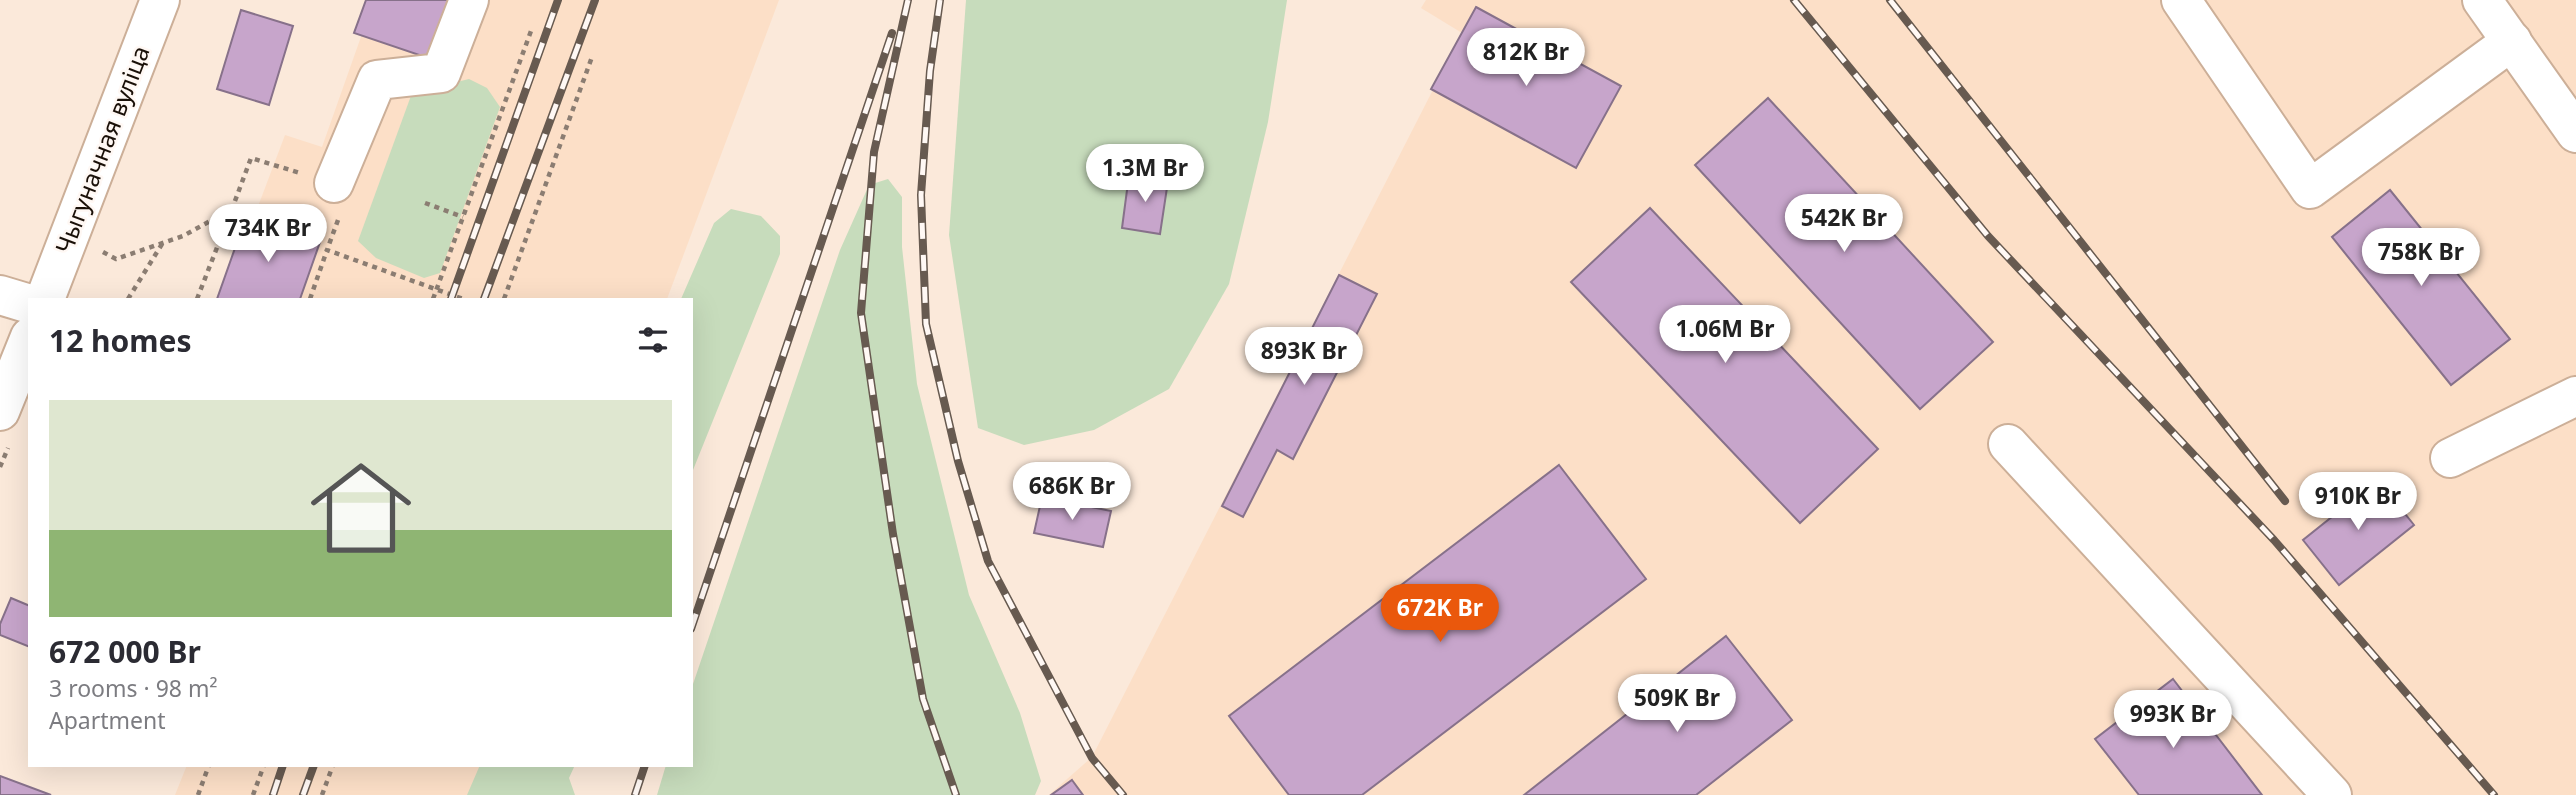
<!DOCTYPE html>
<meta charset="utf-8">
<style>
body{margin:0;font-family:"Noto Sans",sans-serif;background:#f7f7f7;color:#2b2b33;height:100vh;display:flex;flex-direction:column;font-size:26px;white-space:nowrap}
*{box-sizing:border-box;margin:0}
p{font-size:23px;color:#7c7c81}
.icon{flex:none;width:38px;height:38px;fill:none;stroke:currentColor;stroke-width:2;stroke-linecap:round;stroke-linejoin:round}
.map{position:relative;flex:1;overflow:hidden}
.panel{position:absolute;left:28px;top:298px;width:665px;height:469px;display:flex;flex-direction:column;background:#fff;border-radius:0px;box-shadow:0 7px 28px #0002}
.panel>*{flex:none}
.price{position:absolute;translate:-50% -60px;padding:0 16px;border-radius:24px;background:#fff;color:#222;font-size:23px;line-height:46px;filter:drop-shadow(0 2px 4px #0008)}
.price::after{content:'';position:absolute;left:50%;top:42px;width:21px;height:16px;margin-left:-10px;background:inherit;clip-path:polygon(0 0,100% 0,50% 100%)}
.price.on{background:#ea580c;color:#fff}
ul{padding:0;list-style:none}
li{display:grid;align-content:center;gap:14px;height:371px;padding:0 21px}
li+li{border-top:2px solid #e1e1e2}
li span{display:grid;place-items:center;height:217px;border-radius:0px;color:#555}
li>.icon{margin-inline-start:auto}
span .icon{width:126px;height:126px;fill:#fffc;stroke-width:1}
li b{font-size:30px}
h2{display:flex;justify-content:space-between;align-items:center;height:84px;padding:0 21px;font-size:30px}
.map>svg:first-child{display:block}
.built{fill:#fcdfc7}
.green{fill:#c7dcbc}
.building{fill:#c7a5cb;stroke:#87718a;stroke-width:2}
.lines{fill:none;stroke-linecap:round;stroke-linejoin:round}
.minor-casing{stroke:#ccaf98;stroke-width:42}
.path{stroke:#8b7d72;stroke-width:4.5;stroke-dasharray:5 5;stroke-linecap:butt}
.minor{stroke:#fff;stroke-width:38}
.rail-casing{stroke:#675a50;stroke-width:8}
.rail{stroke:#fff8f4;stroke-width:5;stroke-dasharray:16;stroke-linecap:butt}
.labels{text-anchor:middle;stroke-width:5;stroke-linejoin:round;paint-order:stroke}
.street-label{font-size:24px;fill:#1a1008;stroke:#fff8f4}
</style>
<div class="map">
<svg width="2576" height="795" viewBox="0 0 2576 795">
<rect width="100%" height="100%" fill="#fbe9da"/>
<g class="built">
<polygon points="374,0 779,0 667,299 223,299 285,135 322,147"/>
<polygon points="1426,0 2576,0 2576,795 1049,795 1092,757 1462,33 1421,8"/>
<polygon points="187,765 493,765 481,795 175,795"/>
</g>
<g class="green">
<polygon points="966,0 1287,0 1268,122 1229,284 1169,389 1094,430 1024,445 978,428 949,235"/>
<polygon points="469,79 487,88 500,107 440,273 424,278 376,258 358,241 412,93"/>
<polygon points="888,179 902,197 902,247 917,384 969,595 1020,713 1041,781 1035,795 657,795 666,765 691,765 691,690 840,250 869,185"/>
<polygon points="731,209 761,216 780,236 780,254 691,475 691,299 681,299 714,223"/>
<polygon points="480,765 575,765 569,778 575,795 467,795"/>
</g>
<g class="building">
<polygon points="366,0 452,0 431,59 354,33"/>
<polygon points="1476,7 1621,86 1576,168 1431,89"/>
<polygon points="241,10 293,26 269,105 217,89"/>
<polygon points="1768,98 1993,342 1920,409 1695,165"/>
<polygon points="1129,175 1168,181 1160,234 1122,228"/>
<polygon points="2390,190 2510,339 2451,385 2332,237"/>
<polygon points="1650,208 1878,449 1800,523 1571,282"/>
<polygon points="246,217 320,242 300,299 217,299"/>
<polygon points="1339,275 1377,294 1293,459 1277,450 1243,517 1222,506"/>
<polygon points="1559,465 1646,579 1362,795 1289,795 1229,716"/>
<polygon points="2378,480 2414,525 2339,585 2303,540"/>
<polygon points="1042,497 1111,511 1103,547 1034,533"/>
<polygon points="11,598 30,606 30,647 0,635 0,624"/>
<polygon points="1726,636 1792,720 1696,795 1524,795"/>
<polygon points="2173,679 2262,795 2139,795 2095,739"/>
<polygon points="0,776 51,795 0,795"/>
<polygon points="1072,780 1083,795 1051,795"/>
</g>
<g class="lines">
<defs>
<g id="minor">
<polyline points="2181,0 2310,189 2512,41"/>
<polyline points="2482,0 2576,133"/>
<polyline points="334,183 377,80 441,73 469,0"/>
<polyline points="0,295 30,304"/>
<polyline points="45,299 160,0"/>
<polyline points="0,411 30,337"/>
<polyline points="2008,444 2332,795"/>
<polyline points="2450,458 2576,396"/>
</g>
</defs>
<use href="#minor" class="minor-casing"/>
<g class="path">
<polyline points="425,203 463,217"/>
<polyline points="338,220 327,250 463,299"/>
<polyline points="103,252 116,259 183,236 232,209 251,158 300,173"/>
<polyline points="128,299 162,244"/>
<polyline points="197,299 232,209"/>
<polyline points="310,299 327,250"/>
<polyline points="433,299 531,31"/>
<polyline points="504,299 592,57"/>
<polyline points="0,467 8,448"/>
<polyline points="198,795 209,765"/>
<polyline points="253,795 264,765"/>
<polyline points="322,795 333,765"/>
</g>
<use href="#minor" class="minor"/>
<defs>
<g id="rail">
<polyline points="908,0 874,152 861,313 893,534 923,699 956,795"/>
<polyline points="940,0 930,71 921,195 926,324 958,461 988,561 1092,758 1123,795"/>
<polyline points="1794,0 1988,236 2274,540 2494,795"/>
<polyline points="1890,0 2285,501"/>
<polyline points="451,299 558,0"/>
<polyline points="484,299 595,0"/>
<polyline points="691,629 892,33"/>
<polyline points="273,795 283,765"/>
<polyline points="303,795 314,765"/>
<polyline points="635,795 645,765"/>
</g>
</defs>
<use href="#rail" class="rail-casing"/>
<use href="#rail" class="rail"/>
</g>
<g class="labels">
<g class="street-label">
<text transform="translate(103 150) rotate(-69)" y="8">Чыгуначная вуліца</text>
</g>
</g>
</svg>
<b class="price" style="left:1526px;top:88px">812K Br</b>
<b class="price" style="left:1145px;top:204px">1.3M Br</b>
<b class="price" style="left:1844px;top:254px">542K Br</b>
<b class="price" style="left:268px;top:264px">734K Br</b>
<b class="price" style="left:2421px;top:288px">758K Br</b>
<b class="price" style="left:1725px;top:365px">1.06M Br</b>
<b class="price" style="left:1304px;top:387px">893K Br</b>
<b class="price" style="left:1072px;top:522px">686K Br</b>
<b class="price" style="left:2358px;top:532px">910K Br</b>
<b class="price on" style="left:1440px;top:644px">672K Br</b>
<b class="price" style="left:1677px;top:734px">509K Br</b>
<b class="price" style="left:2173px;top:750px">993K Br</b>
<section class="panel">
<h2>12 homes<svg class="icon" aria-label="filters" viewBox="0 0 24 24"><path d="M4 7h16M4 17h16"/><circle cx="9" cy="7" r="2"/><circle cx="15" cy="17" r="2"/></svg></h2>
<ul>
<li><span style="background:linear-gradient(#dfe7d0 60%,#8fb573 0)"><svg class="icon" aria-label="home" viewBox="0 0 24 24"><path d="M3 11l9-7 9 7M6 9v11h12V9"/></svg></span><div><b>672 000 Br</b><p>3 rooms · 98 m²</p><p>Apartment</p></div></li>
</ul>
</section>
</div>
